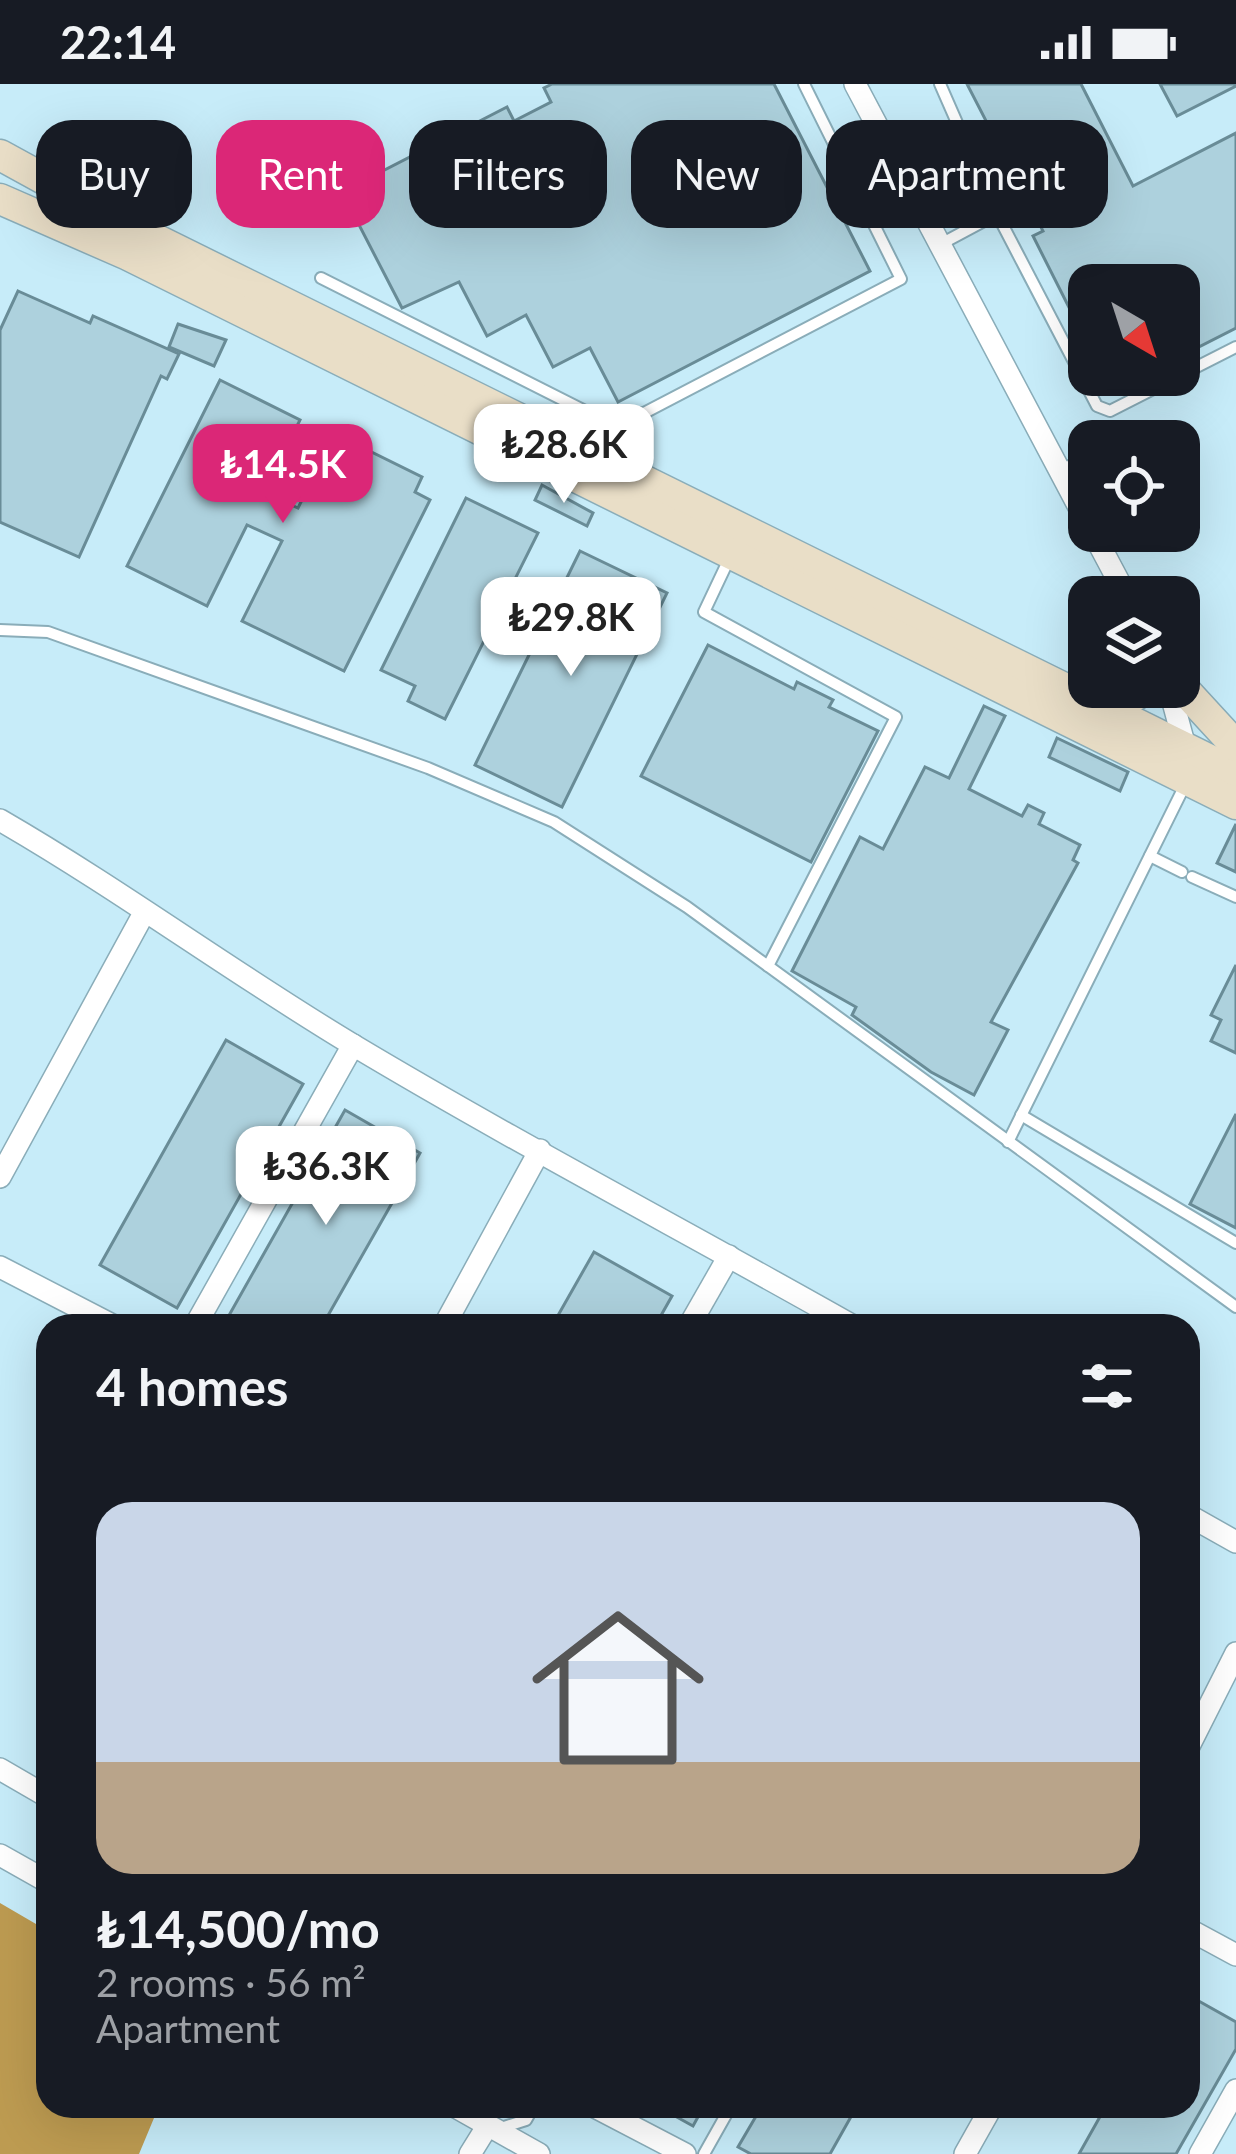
<!DOCTYPE html>
<meta charset="utf-8">
<style>
body{margin:0;font-family:Lato,sans-serif;background:#242831;color:#f1f3f6;height:100vh;display:flex;flex-direction:column;font-size:45px;white-space:nowrap}
*{box-sizing:border-box;margin:0}
p{font-size:39px;color:#9ea1a6}
.icon{flex:none;width:66px;height:66px;fill:none;stroke:currentColor;stroke-width:2;stroke-linecap:round;stroke-linejoin:round}
.map{position:relative;flex:1;overflow:hidden}
.side{position:absolute;left:36px;top:1230px;width:1164px;height:804px;display:flex;flex-direction:column;background:#171b24;border-radius:36px;box-shadow:0 12px 48px #0002}
.side>*{flex:none}
.hud{position:absolute;left:36px;top:36px;width:1164px;height:108px;display:flex;gap:24px}
.needle{width:78px;rotate:141deg}
.buttons{position:absolute;left:1068px;top:180px;display:grid;gap:24px}
.buttons a{display:grid;place-items:center;width:132px;height:132px;border-radius:24px;background:#171b24;box-shadow:0 12px 48px #0002;font-size:60px}
.price{position:absolute;translate:-50% -102px;padding:0 27px;border-radius:24px;background:#fff;color:#222;font-size:39px;line-height:78px;filter:drop-shadow(0 3px 6px #0008)}
.price::after{content:'';position:absolute;left:50%;top:72px;width:36px;height:27px;margin-left:-18px;background:inherit;clip-path:polygon(0 0,100% 0,50% 100%)}
.price.active{background:#db2777;color:#fff}
ul{padding:0;list-style:none}
li{display:grid;align-content:center;gap:24px;height:636px;padding:0 60px}
li span{display:grid;place-items:center;height:372px;border-radius:36px;color:#555}
li>.icon{margin-inline-start:auto}
span .icon{width:216px;height:216px;fill:#fffc;stroke-width:1}
li b{font-size:51px}
h2{display:flex;justify-content:space-between;align-items:center;height:144px;padding:0 60px;font-size:51px}
.tag{padding:0 42px;border-radius:36px;background:#171b24;box-shadow:0 12px 48px #0002;font-size:42px;line-height:108px}
.tag.active{background:#db2777;color:#fff}
.status{display:flex;justify-content:space-between;align-items:center;height:84px;padding:0 60px;background:#171b24;direction:ltr}
.status svg{height:33px;fill:currentColor}
.map>svg:first-child{display:block}
.forest{fill:#bd9b51}
.building{fill:#add1dd;stroke:#698c97;stroke-width:3}
.lines{fill:none;stroke-linecap:round;stroke-linejoin:round}
.lane-casing{stroke:#8aadb9;stroke-width:14}
.street-casing{stroke:#8aadb9;stroke-width:24}
.secondary-casing{stroke:#8aadb9;stroke-width:33}
.lane{stroke:#fff;stroke-width:10}
.street{stroke:#fff;stroke-width:21}
.secondary{stroke:#e9dec7;stroke-width:30}
</style>
<div class="status"><b>22:14</b><svg viewBox="0 0 49 12"><path d="M0 12V9h3v3zM5 12V6h3v6zM10 12V3h3v9zM15 12V0h3v12zM26 1h20v11H26zM47 4h2v5h-2z"/></svg></div>
<div class="map">
<svg width="1236" height="2070" viewBox="0 0 1236 2070">
<rect width="100%" height="100%" fill="#c7ecf9"/>
<polygon class="forest" points="0,1819 48,1847 48,2022 159,2022 139,2070 0,2070"/>
<g class="building">
<polygon points="552,0 774,0 870,187 618,318 590,264 553,283 526,231 487,252 459,198 402,224 342,108 507,23 514,37 551,18 544,4"/>
<polygon points="967,0 1081,0 1133,102 1236,49 1236,244 1179,273 1179,201 1089,201 1089,263 1033,152 1043,147"/>
<polygon points="1160,0 1236,0 1236,2 1177,32"/>
<polygon points="18,207 90,239 93,232 179,270 167,295 161,292 79,473 0,438 0,246"/>
<polygon points="178,240 226,256 214,282 169,263"/>
<polygon points="220,296 300,336 264,408 298,424 335,350 422,393 415,408 430,416 344,587 242,537 282,457 247,441 207,522 127,482"/>
<polygon points="542,401 593,429 587,442 535,416"/>
<polygon points="466,414 538,449 445,635 408,617 415,602 381,586"/>
<polygon points="580,467 667,509 562,723 475,681"/>
<polygon points="708,561 794,605 797,598 833,616 829,623 878,647 811,778 641,692"/>
<polygon points="984,622 1005,632 969,705 1022,732 1028,721 1044,729 1039,740 1080,761 1073,776 1078,779 991,938 1008,946 974,1011 931,988 852,931 856,923 792,887 860,753 883,765 925,683 949,694"/>
<polygon points="1057,654 1128,688 1120,707 1049,673"/>
<polygon points="1236,740 1236,788 1217,779"/>
<polygon points="1236,881 1236,969 1211,957 1221,936 1211,931"/>
<polygon points="226,956 303,1000 177,1224 100,1181"/>
<polygon points="345,1026 420,1069 392,1119 322,1242 223,1242"/>
<polygon points="1236,1030 1236,1144 1190,1120"/>
<polygon points="594,1168 672,1212 655,1242 552,1242"/>
<polygon points="1188,1911 1236,1938 1236,1965 1176,2070 1079,2070 1106,2022 1188,2022"/>
<polygon points="657,2022 704,2022 693,2042"/>
<polygon points="762,2022 857,2022 830,2070 751,2070 738,2063"/>
</g>
<g class="lines">
<defs>
<g id="lane">
<polyline points="857,107 901,87"/>
<polyline points="997,130 1097,322 1110,327 1236,263"/>
<polyline points="939,161 997,130 940,0"/>
<polyline points="321,194 595,332 644,329 901,195 804,0"/>
<polyline points="1059,385 1089,376"/>
<polyline points="730,473 704,528 896,633 768,882"/>
<polyline points="0,546 48,548 428,684 554,738 687,823 1236,1223"/>
<polyline points="1150,772 1182,788"/>
<polyline points="1192,793 1236,813"/>
<polyline points="1021,1031 1236,1159"/>
<polyline points="1008,1058 1186,699"/>
<polyline points="501,2044 526,2036 534,2022"/>
<polyline points="704,2070 731,2022"/>
</g>
<g id="street">
<polyline points="855,0 1089,442"/>
<polyline points="1092,447 1127,513"/>
<polyline points="1169,603 1185,663"/>
<path d="M0,736C121,806 233,889 353,961C517,1059 687,1148 853,1242"/>
<polyline points="0,1093 144,829"/>
<polyline points="0,1183 114,1242"/>
<polyline points="195,1242 353,961"/>
<polyline points="444,1242 540,1066"/>
<polyline points="689,1242 729,1172"/>
<polyline points="1188,1431 1236,1458"/>
<polyline points="1188,1664 1236,1569"/>
<polyline points="0,1685 48,1713"/>
<polyline points="0,1771 48,1798"/>
<polyline points="1188,1845 1236,1871"/>
<polyline points="454,2022 539,2070"/>
<polyline points="593,2022 685,2070"/>
<polyline points="470,2070 488,2041"/>
<polyline points="965,2070 992,2022"/>
<polyline points="1200,2070 1236,2006"/>
</g>
<g id="secondary">
<polyline points="0,71 137,146 1236,689"/>
<polyline points="0,115 128,171 1236,720"/>
<polyline points="1179,600 1236,662"/>
<polyline points="1093,619 1123,619 1149,603"/>
</g>
</defs>
<use href="#lane" class="lane-casing"/>
<use href="#street" class="street-casing"/>
<use href="#secondary" class="secondary-casing"/>
<use href="#lane" class="lane"/>
<use href="#street" class="street"/>
<use href="#secondary" class="secondary"/>
</g>
</svg>
<div class="buttons">
<a><svg class="needle" viewBox="-14 -14 28 28"><path d="M0-13l5 13h-10z" fill="#e53935"/><path d="M0 13l5-13h-10z" fill="#9ea1a6"/></svg></a>
<a><svg class="icon" aria-label="locate" viewBox="0 0 24 24"><circle cx="12" cy="12" r="6"/><path d="M12 2v4M12 18v4M2 12h4M18 12h4"/></svg></a>
<a><svg class="icon" aria-label="layers" viewBox="0 0 24 24"><path d="M12 4l9 5-9 5-9-5zM3 14l9 5 9-5"/></svg></a>
</div>
<b class="price" style="left:564px;top:422px">₺28.6K</b>
<b class="price active" style="left:283px;top:442px">₺14.5K</b>
<b class="price" style="left:571px;top:595px">₺29.8K</b>
<b class="price" style="left:326px;top:1144px">₺36.3K</b>
<div class="hud">
<a class="tag">Buy</a>
<a class="tag active">Rent</a>
<a class="tag">Filters</a>
<a class="tag">New</a>
<a class="tag">Apartment</a>
</div>
<section class="side">
<h2>4 homes<svg class="icon" aria-label="filters" viewBox="0 0 24 24"><path d="M4 7h16M4 17h16"/><circle cx="9" cy="7" r="2"/><circle cx="15" cy="17" r="2"/></svg></h2>
<ul>
<li><span style="background:linear-gradient(#c9d6e8 70%,#b9a48a 0)"><svg class="icon" aria-label="home" viewBox="0 0 24 24"><path d="M3 11l9-7 9 7M6 9v11h12V9"/></svg></span><div><b>₺14,500/mo</b><p>2 rooms · 56 m²</p><p>Apartment</p></div></li>
</ul>
</section>
</div>
